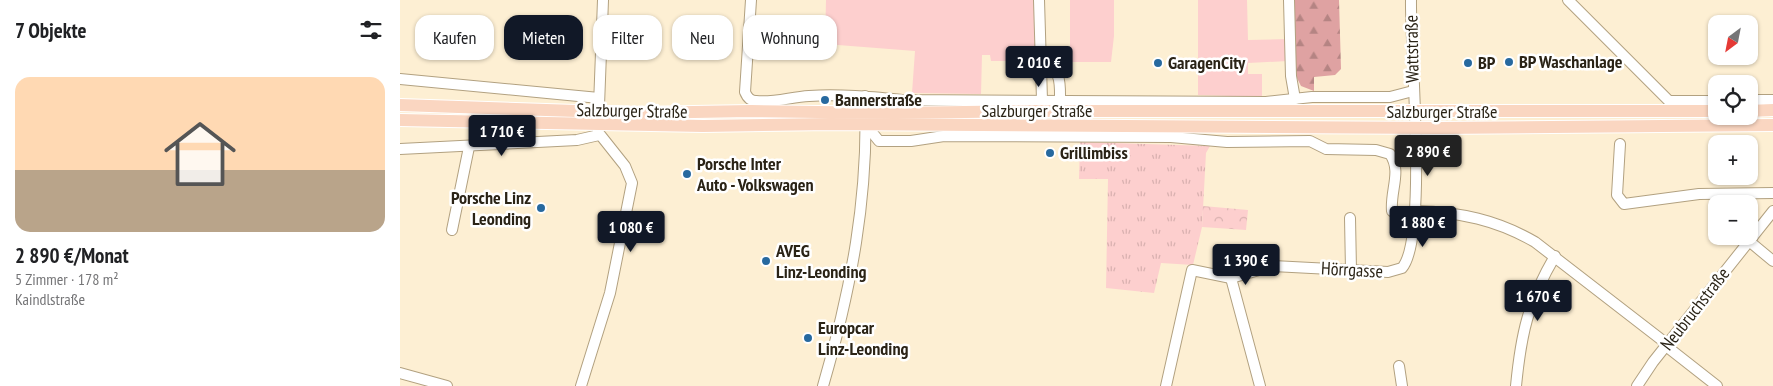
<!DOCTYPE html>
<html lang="de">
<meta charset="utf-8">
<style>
body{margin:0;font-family:"PT Sans Narrow",sans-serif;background:#f2f2f2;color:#202124;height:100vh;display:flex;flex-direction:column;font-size:19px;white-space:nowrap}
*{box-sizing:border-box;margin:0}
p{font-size:16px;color:#757577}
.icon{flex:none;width:28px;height:28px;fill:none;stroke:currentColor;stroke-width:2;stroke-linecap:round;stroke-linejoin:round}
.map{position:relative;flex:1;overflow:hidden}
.panel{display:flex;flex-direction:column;background:#fff;width:400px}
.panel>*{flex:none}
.top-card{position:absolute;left:15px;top:15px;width:475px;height:45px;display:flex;gap:10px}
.needle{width:32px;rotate:212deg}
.fabs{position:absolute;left:1308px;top:15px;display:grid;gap:10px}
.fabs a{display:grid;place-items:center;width:50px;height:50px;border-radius:10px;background:#fff;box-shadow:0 1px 4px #0004;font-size:25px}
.price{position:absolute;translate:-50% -42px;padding:0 11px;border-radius:5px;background:#111827;color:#fff;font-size:16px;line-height:32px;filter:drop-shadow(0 1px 2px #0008)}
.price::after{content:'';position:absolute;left:50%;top:30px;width:15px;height:11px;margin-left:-8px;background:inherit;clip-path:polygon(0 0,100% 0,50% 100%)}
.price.on{background:#222;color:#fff}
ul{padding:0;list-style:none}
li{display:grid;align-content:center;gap:10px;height:265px;padding:0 15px}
li span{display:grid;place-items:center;height:155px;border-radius:15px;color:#555}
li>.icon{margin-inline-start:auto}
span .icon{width:90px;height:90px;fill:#fffc;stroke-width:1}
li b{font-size:21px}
h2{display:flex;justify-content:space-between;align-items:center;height:60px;padding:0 15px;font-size:21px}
.pill{padding:0 18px;border-radius:15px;background:#fff;box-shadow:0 1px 4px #0004;font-size:18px;line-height:45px}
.pill.on{background:#111827;color:#fff}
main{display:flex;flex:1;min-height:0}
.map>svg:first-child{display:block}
.grass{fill:url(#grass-tufts)}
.forest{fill:url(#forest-firs)}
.park{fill:url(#park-crowns)}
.garden{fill:#fdcfce}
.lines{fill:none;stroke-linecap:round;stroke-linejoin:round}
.minor-casing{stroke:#b2a180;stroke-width:12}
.major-casing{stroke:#fff;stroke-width:14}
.minor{stroke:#fff;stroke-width:10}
.major{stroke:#fad6c1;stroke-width:12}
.poi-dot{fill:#27699f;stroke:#fff;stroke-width:2}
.labels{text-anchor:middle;stroke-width:5;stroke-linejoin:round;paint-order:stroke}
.street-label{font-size:18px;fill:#2a2316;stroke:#fff}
.poi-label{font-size:18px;font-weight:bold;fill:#2a2316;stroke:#fff;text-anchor:start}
</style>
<main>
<section class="panel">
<h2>7 Objekte<svg class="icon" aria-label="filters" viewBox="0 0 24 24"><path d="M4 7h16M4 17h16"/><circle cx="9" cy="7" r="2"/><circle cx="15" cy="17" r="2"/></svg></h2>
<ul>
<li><span style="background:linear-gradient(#ffd9b3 60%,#b9a48a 0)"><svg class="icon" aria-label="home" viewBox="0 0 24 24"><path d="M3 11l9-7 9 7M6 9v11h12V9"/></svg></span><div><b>2 890 €/Monat</b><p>5 Zimmer · 178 m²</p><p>Kaindlstraße</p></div></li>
</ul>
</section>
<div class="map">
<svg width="1373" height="386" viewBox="0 0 1373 386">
<defs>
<pattern id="grass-tufts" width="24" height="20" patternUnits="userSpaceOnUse" patternTransform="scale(1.25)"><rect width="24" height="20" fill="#fdcfce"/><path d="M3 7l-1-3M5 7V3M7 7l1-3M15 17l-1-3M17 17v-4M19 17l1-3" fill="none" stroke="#d9b1b0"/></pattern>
<pattern id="forest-firs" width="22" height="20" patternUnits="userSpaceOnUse" patternTransform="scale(1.25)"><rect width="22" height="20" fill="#dfa2a2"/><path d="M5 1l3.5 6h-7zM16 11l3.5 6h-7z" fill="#b58483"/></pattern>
<pattern id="park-crowns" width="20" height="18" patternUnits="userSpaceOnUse" patternTransform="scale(1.25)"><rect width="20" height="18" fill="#fdcfce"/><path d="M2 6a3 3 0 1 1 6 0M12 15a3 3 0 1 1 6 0" fill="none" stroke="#d9b1b0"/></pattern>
</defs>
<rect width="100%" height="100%" fill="#fdefd3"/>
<polygon class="grass" points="680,142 810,146 806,153 802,227 793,265 761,263 754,293 706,288 708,179 679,179"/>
<polygon class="forest" points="893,0 939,0 941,69 935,75 914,77 914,91 901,86 895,74"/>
<polygon class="park" points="803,206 848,210 846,230 802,227"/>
<g class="garden">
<polygon points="426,0 635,0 635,61 591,61 590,55 582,55 581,94 512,93 515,51 425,44"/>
<polygon points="670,0 714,0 714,36 711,62 670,62"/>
<polygon points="798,0 847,0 848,40 888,39 888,61 848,63 848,74 862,74 862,97 798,95"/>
</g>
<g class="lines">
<defs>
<g id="minor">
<path d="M351,0L345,92C347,97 350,101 356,101C374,103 391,97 409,96C441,94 471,97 502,100L866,102L912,97H990L1013,91"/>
<polyline points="639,0 642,100"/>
<polyline points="889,0 891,76 895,99"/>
<polyline points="1168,0 1269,101 1316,101"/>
<path d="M641,67C662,66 660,85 660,100"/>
<polyline points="0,79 199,98"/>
<polyline points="1349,100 1373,100"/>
<path d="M466,125L479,141H511L544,136L771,137L827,142L910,141L926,149L976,150L990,154C1002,171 990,191 992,211L999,216L1015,218"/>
<polyline points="1220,144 1217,195 1224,204 1299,194 1373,193"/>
<polyline points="0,149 177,140 199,135"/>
<path d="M1016,211C1060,212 1097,220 1135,242L1267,344"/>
<polyline points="950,218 951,270"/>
<polyline points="52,230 69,147"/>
<polyline points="1349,241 1373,261"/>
<polyline points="1266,346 1317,386"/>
<polyline points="999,366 1002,386"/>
<polyline points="0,373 47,386"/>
<polyline points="181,386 210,293 232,183 225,166 198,132 203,0"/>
<path d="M423,386C451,290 469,196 465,96"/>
<polyline points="766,386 792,270 831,278"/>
<path d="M860,386L831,278L873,266L988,272L1002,268C1028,238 1010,49 1011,0"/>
<path d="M1116,386C1121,334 1128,302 1155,256"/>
<polyline points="1237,386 1253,362 1373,211"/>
</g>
<g id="major">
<polyline points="0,105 237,113 351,111 494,113 629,111 1316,111"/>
<polyline points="1349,111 1373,110"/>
<polyline points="0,120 303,126 431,124 1039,128 1373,125"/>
</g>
</defs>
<use href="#minor" class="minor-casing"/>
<use href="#major" class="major-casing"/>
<use href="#minor" class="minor"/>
<use href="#major" class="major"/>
</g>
<g class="poi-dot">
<circle cx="1109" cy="62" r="5"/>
<circle cx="758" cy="63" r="5"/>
<circle cx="1068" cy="63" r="5"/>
<circle cx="425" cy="100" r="5"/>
<circle cx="650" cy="153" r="5"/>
<circle cx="287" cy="174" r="5"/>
<circle cx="141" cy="208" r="5"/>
<circle cx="366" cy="261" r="5"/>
<circle cx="408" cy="338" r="5"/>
</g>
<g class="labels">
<g class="street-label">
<text transform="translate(1012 49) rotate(-91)" y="6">Wattstraße</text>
<text transform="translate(232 111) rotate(1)" y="6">Salzburger Straße</text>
<text x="637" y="117">Salzburger Straße</text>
<text x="1042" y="118">Salzburger Straße</text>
<text transform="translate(952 270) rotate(3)" y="6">Hörrgasse</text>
<text transform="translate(1295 309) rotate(-52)" y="6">Neubruchstraße</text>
</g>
<g class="poi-label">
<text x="1119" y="68">BP Waschanlage</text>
<text x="768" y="69">GaragenCity</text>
<text x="1078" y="69">BP</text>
<text x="435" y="106">Bannerstraße</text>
<text x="660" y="159">Grillimbiss</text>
<text x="297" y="170">Porsche Inter<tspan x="297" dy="21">Auto - Volkswagen</tspan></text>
<text x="131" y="204" text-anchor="end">Porsche Linz<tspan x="131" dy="21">Leonding</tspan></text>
<text x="376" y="257">AVEG<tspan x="376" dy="21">Linz-Leonding</tspan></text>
<text x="418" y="334">Europcar<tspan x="418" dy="21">Linz-Leonding</tspan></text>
</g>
</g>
</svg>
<div class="fabs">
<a><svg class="needle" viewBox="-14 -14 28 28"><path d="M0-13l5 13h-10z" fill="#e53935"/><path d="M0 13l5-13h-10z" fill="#757577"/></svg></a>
<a><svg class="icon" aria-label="locate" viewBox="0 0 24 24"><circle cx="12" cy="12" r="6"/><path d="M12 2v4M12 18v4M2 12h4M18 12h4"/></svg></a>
<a>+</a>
<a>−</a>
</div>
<b class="price" style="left:639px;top:88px">2 010 €</b>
<b class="price" style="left:102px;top:157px">1 710 €</b>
<b class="price on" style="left:1028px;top:177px">2 890 €</b>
<b class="price" style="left:1023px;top:248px">1 880 €</b>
<b class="price" style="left:231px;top:253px">1 080 €</b>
<b class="price" style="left:846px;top:286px">1 390 €</b>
<b class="price" style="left:1138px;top:322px">1 670 €</b>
<div class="top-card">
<a class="pill">Kaufen</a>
<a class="pill on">Mieten</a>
<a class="pill">Filter</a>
<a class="pill">Neu</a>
<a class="pill">Wohnung</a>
</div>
</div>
</main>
